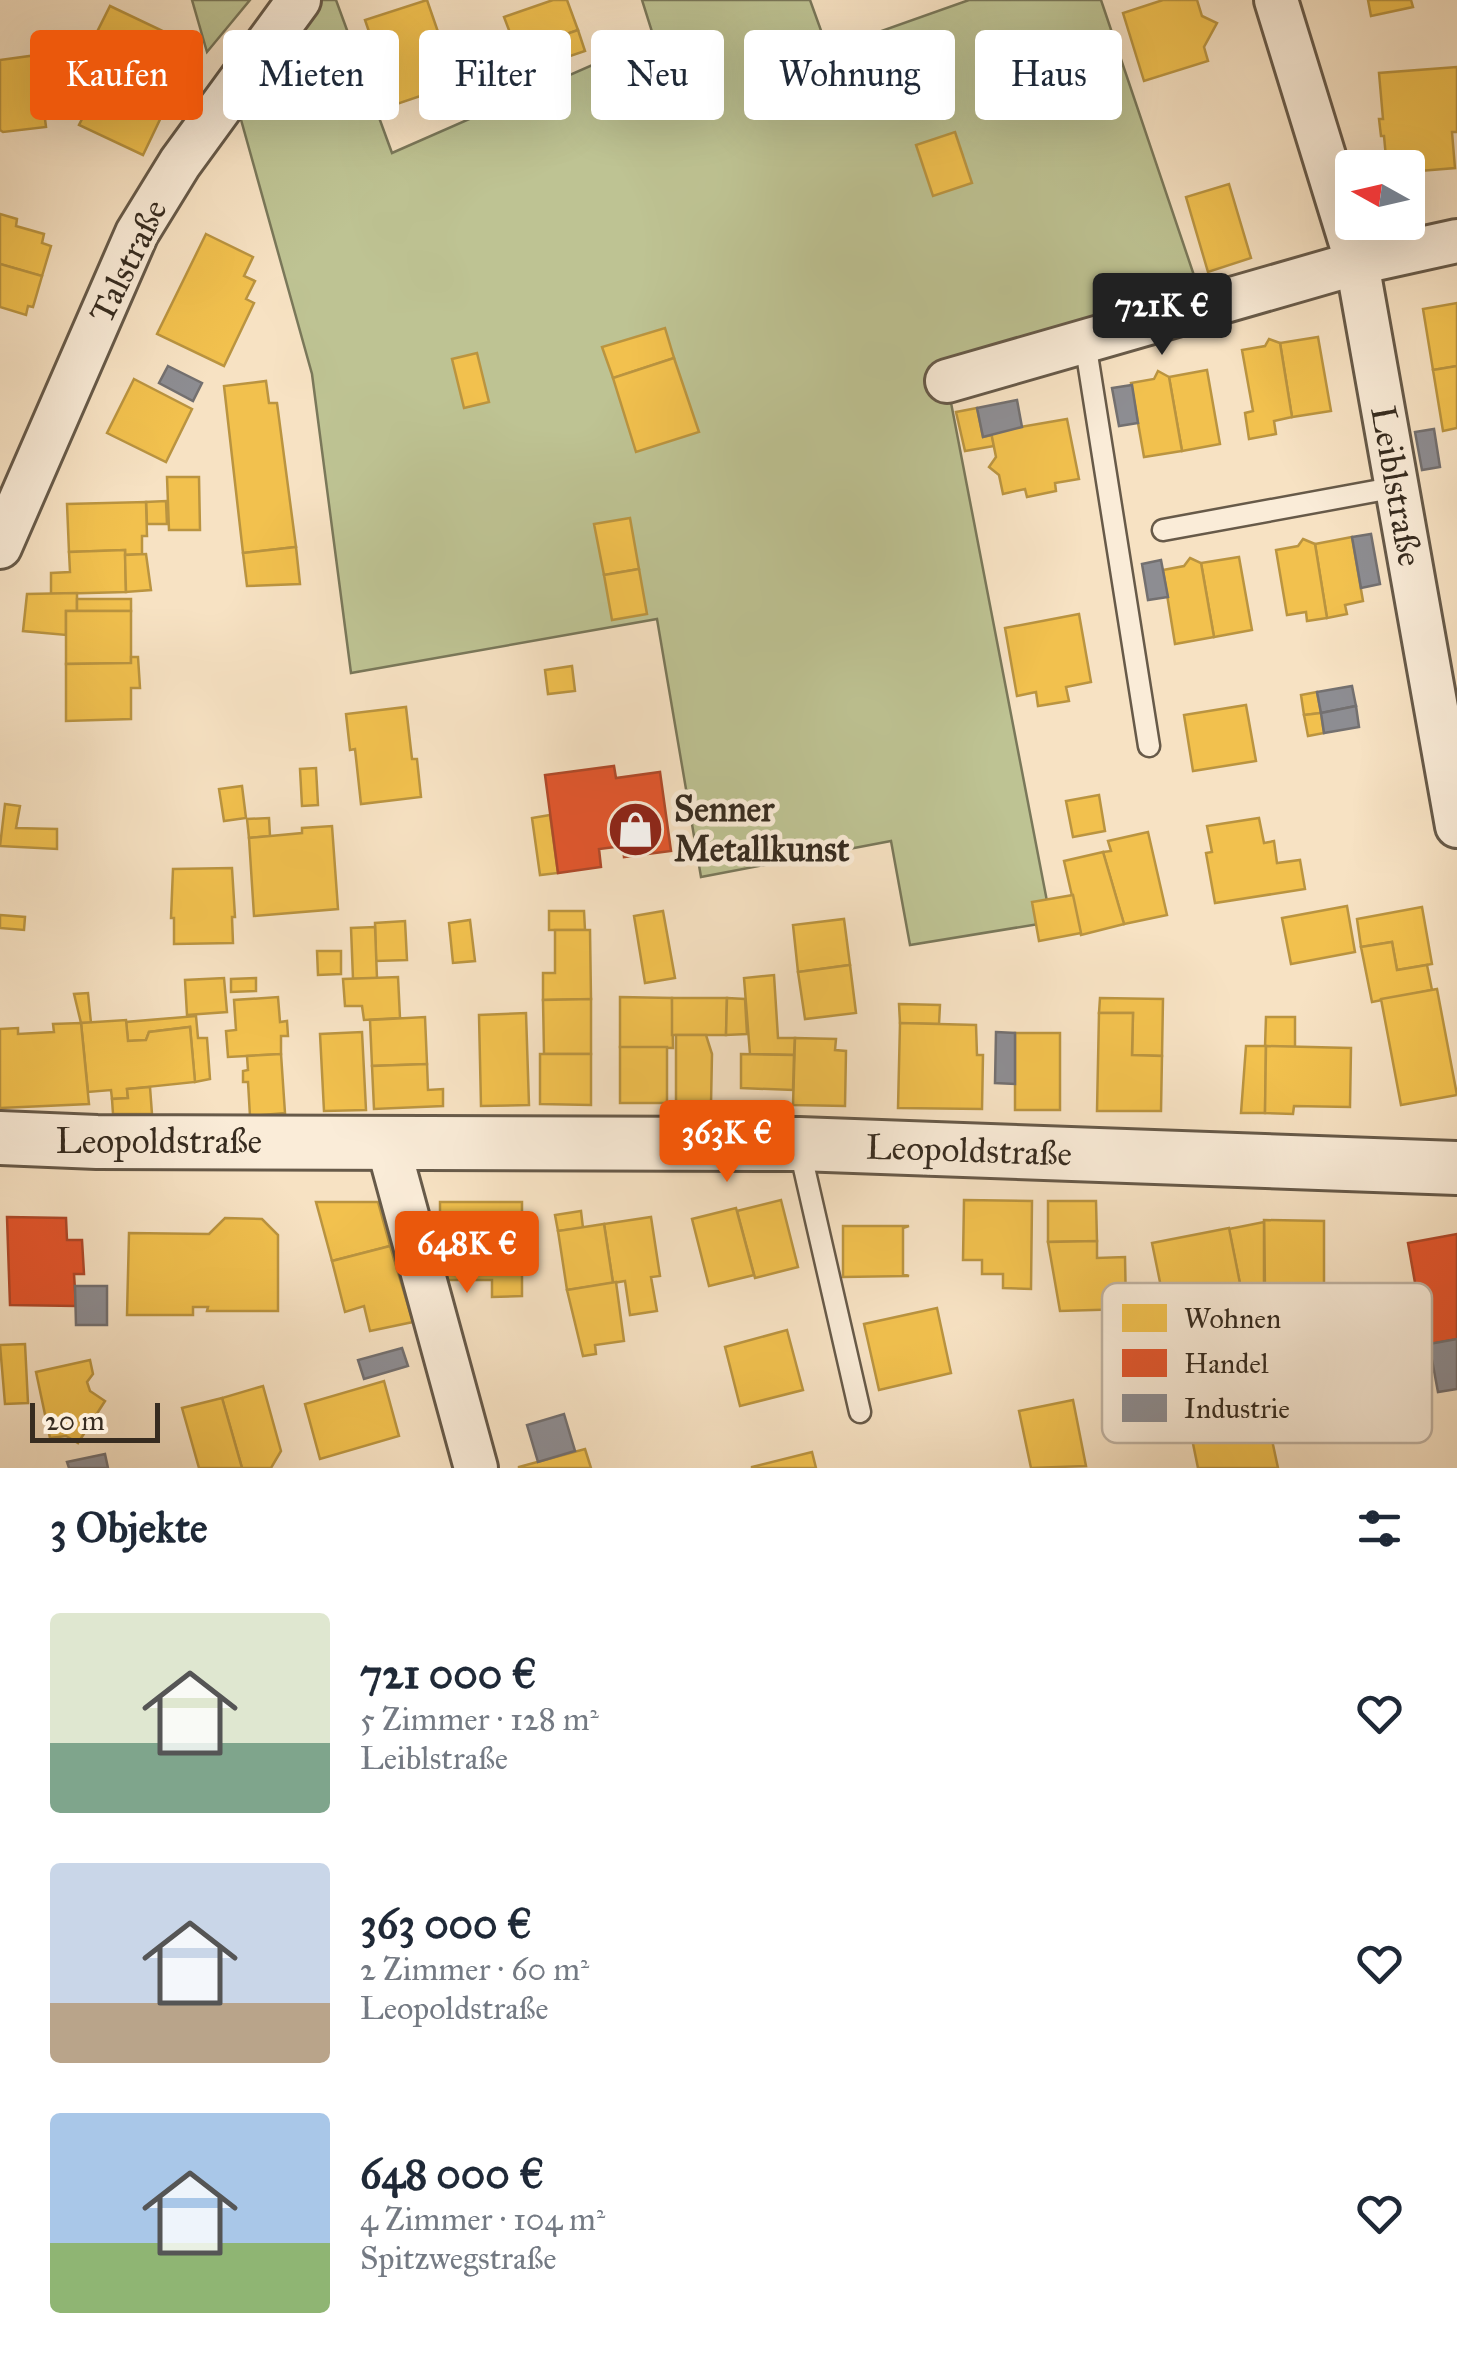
<!DOCTYPE html>
<html lang="de">
<meta charset="utf-8">
<style>
body{margin:0;font-family:"IM FELL Great Primer",serif;background:#f2f2f3;color:#1f2937;height:100vh;display:flex;flex-direction:column;font-size:38px;white-space:nowrap}
*{box-sizing:border-box;margin:0}
p{font-size:32px;color:#747a83}
.icon{flex:none;width:55px;height:55px;fill:none;stroke:currentColor;stroke-width:2;stroke-linecap:round;stroke-linejoin:round}
.map{position:relative;height:1468px;overflow:hidden}
.details{display:flex;flex-direction:column;background:#fff;flex:1}
.details>*{flex:none}
.hud{position:absolute;left:30px;top:30px;width:1398px;height:90px;display:flex;gap:20px}
.needle{width:65px;rotate:278deg}
.buttons{position:absolute;left:1335px;top:150px;display:grid;gap:20px}
.buttons a{display:grid;place-items:center;width:90px;height:90px;border-radius:10px;background:#fff;box-shadow:0 10px 40px #0002;font-size:50px}
.scale{position:absolute;left:30px;bottom:25px;width:130px;box-sizing:border-box;padding-left:10px;border:5px solid #372c20;border-top:0;font-size:28px;line-height:35px;white-space:nowrap;color:#372c20;-webkit-text-stroke:8px #faecd8;paint-order:stroke}
.price{position:absolute;translate:-50% -85px;padding:0 22px;border-radius:10px;background:#ea580c;color:#fff;font-size:32px;line-height:65px;filter:drop-shadow(0 2px 5px #0008)}
.price::after{content:'';position:absolute;left:50%;top:60px;width:30px;height:22px;margin-left:-15px;background:inherit;clip-path:polygon(0 0,100% 0,50% 100%)}
.price.on{background:#222;color:#fff}
ul{padding:0;list-style:none}
li{display:flex;align-items:center;gap:30px;height:250px;padding:0 50px}
li span{display:grid;place-items:center;flex:none;width:280px;height:200px;border-radius:10px;color:#555}
li>.icon{margin-inline-start:auto}
span .icon{width:120px;height:120px;fill:#fffc;stroke-width:1}
li b{font-size:42px}
h2{display:flex;justify-content:space-between;align-items:center;height:120px;padding:0 50px;font-size:42px}
.chip{padding:0 35px;border-radius:10px;background:#fff;box-shadow:0 10px 40px #0002;font-size:35px;line-height:90px}
.chip.on{background:#ea580c;color:#fff}
.map>svg:first-child{display:block}
.green{fill:#bec393;stroke:#7a785a;stroke-width:2.5}
.homes{fill:#f2c14e;stroke:#ba9440;stroke-width:2.5}
.shops{fill:#e4572e;stroke:#b04a2a;stroke-width:2.5}
.industry{fill:#8d8d92;stroke:#737070;stroke-width:2.5}
.lines{fill:none;stroke-linecap:round;stroke-linejoin:round}
.service-casing{stroke:#675a49;stroke-width:25}
.minor-casing{stroke:#675a49;stroke-width:48}
.tertiary-casing{stroke:#675a49;stroke-width:58}
.service{stroke:#faecd8;stroke-width:20}
.minor{stroke:#faecd8;stroke-width:42}
.tertiary{stroke:#faecd8;stroke-width:52}
.labels{text-anchor:middle;stroke-width:10;stroke-linejoin:round;paint-order:stroke}
.street-label{font-size:35px;fill:#372c20;stroke:#faecd8}
.poi-label{font-size:35px;font-weight:bold;fill:#372c20;stroke:#faecd8;text-anchor:start}
.key{fill:#faecd8;stroke:#c0b2a1;stroke-width:2.5}
.key-label{font-size:28px;fill:#372c20}
</style>
<div class="map">
<svg width="1457" height="1468" viewBox="0 0 1457 1468">
<rect width="100%" height="100%" fill="#f7e2c3"/>
<filter id="stains"><feTurbulence type="fractalNoise" baseFrequency=".002" numOctaves="4"/><feColorMatrix values="0 0 0 0 .2 0 0 0 0 .09 0 0 0 0 .02 0 0 0 .5 -.17"/></filter>
<radialGradient id="worn" r=".72"><stop offset=".6" stop-color="#630" stop-opacity="0"/><stop offset="1" stop-color="#630" stop-opacity=".3"/></radialGradient>
<g class="green">
<polygon points="192,0 250,0 207,52"/>
<polygon points="299,0 336,0 392,153 654,38 642,0 810,0 828,50 969,0 1101,0 1205,308 947,382 1051,922 910,945 891,841 701,877 657,619 351,673 312,374 233,91"/>
</g>
<g class="homes">
<polygon points="427,0 456,84 394,105 365,20"/>
<polygon points="553,0 567,0 578,30 517,51 504,17"/>
<polygon points="1163,0 1197,0 1202,16 1217,23 1204,47 1208,61 1144,81 1123,13"/>
<polygon points="1368,0 1411,0 1413,7 1371,16"/>
<polygon points="110,6 186,42 165,82 90,46"/>
<polygon points="578,30 585,51 523,72 517,51"/>
<polygon points="90,46 165,82 155,104 165,109 143,155 79,125 91,101 70,90"/>
<polygon points="37,55 46,127 3,132 0,130 0,60"/>
<polygon points="1457,67 1457,132 1452,132 1455,168 1408,172 1408,168 1387,168 1384,136 1381,136 1379,119 1383,119 1379,73"/>
<polygon points="955,132 972,183 933,196 916,145"/>
<polygon points="1229,184 1251,258 1208,272 1186,197"/>
<polygon points="0,214 17,219 16,226 44,234 42,243 51,246 42,276 0,264"/>
<polygon points="206,234 253,257 244,276 255,281 246,299 254,303 224,366 157,334"/>
<polygon points="0,264 42,276 33,307 28,306 26,315 0,307"/>
<polygon points="1457,303 1457,366 1433,370 1423,309"/>
<polygon points="665,328 674,358 613,378 602,347"/>
<polygon points="1318,337 1331,411 1292,417 1280,343"/>
<polygon points="1269,339 1280,343 1292,417 1274,421 1276,434 1249,439 1245,413 1253,411 1242,350 1265,346"/>
<polygon points="477,353 489,402 464,408 452,359"/>
<polygon points="674,358 699,432 636,452 613,378"/>
<polygon points="1457,366 1457,428 1443,431 1433,370"/>
<polygon points="1207,370 1220,444 1182,451 1169,377"/>
<polygon points="1158,371 1169,377 1182,451 1144,457 1131,383 1154,379"/>
<polygon points="134,379 192,409 166,462 107,433"/>
<polygon points="266,381 269,403 277,403 296,547 243,553 224,386"/>
<polygon points="977,408 983,437 992,435 994,446 965,451 956,412"/>
<polygon points="1067,419 1079,479 1055,483 1056,491 1027,497 1025,489 1003,494 999,475 989,467 996,457 991,432"/>
<polygon points="167,477 199,477 200,530 169,530"/>
<polygon points="166,501 167,524 147,524 146,502"/>
<polygon points="146,502 147,536 142,536 142,554 125,555 125,550 69,552 67,504"/>
<polygon points="630,518 639,569 604,575 594,524"/>
<polygon points="1352,537 1363,601 1345,605 1347,614 1327,618 1315,544"/>
<polygon points="1303,539 1315,544 1327,618 1307,621 1306,612 1287,615 1276,550 1298,546"/>
<polygon points="296,547 300,584 247,586 243,553"/>
<polygon points="125,550 126,592 51,594 51,573 70,572 69,552"/>
<polygon points="146,554 151,590 126,592 125,555"/>
<polygon points="1239,557 1252,630 1214,637 1201,563"/>
<polygon points="1190,558 1201,563 1214,637 1175,644 1163,570 1184,566"/>
<polygon points="639,569 647,614 612,620 604,575"/>
<polygon points="77,593 77,611 66,611 66,635 23,631 27,594"/>
<rect x="77" y="599" width="54" height="12"/>
<polygon points="66,611 131,611 131,663 66,664"/>
<polygon points="1079,614 1091,682 1066,687 1069,701 1038,706 1036,692 1017,696 1005,628"/>
<polygon points="131,657 138,657 140,688 131,688 131,719 66,721 66,664 131,663"/>
<polygon points="572,666 575,691 548,694 545,670"/>
<polygon points="1317,692 1321,713 1304,715 1301,695"/>
<polygon points="1246,705 1256,761 1193,771 1184,715"/>
<polygon points="406,707 412,759 417,759 421,797 361,804 355,749 350,750 346,714"/>
<polygon points="1321,713 1324,733 1308,736 1304,715"/>
<polygon points="316,768 318,805 302,806 300,769"/>
<polygon points="242,786 246,818 224,821 219,789"/>
<polygon points="1099,795 1105,831 1073,837 1066,801"/>
<polygon points="5,804 20,806 16,828 57,829 57,849 0,846"/>
<polygon points="550,815 558,873 540,875 532,818"/>
<polygon points="269,818 270,836 249,838 247,819"/>
<polygon points="1259,818 1264,843 1274,841 1277,863 1300,860 1305,889 1215,903 1206,853 1212,852 1207,826"/>
<polygon points="332,826 338,909 254,916 249,838 302,833 302,828"/>
<polygon points="1148,832 1167,915 1124,924 1103,852 1111,851 1108,841"/>
<polygon points="1103,852 1124,924 1081,935 1064,861"/>
<polygon points="232,868 235,917 232,917 233,943 174,944 174,918 171,918 173,869"/>
<polygon points="1073,895 1081,933 1039,941 1032,902"/>
<polygon points="1347,906 1355,952 1291,964 1282,918"/>
<polygon points="1422,907 1432,964 1397,970 1392,942 1361,947 1357,919"/>
<polygon points="549,911 584,911 585,930 549,930"/>
<polygon points="663,911 675,978 645,983 634,916"/>
<polygon points="0,915 25,917 24,930 0,928"/>
<polygon points="844,919 850,965 798,972 793,925"/>
<polygon points="470,920 475,961 453,963 449,923"/>
<polygon points="405,921 407,960 376,961 375,923"/>
<polygon points="375,927 377,978 353,979 351,928"/>
<polygon points="555,930 590,930 591,999 543,1000 543,973 555,973"/>
<polygon points="1392,942 1397,970 1427,965 1432,990 1372,1002 1361,947"/>
<polygon points="317,951 341,951 341,974 318,975"/>
<polygon points="850,965 856,1013 805,1019 798,972"/>
<polygon points="774,975 778,1038 795,1038 794,1055 750,1054 744,978"/>
<polygon points="398,977 400,1018 364,1020 362,1006 345,1006 343,979"/>
<polygon points="224,978 227,1012 187,1015 185,980"/>
<polygon points="256,978 256,991 231,992 231,979"/>
<polygon points="1437,989 1457,1095 1401,1105 1381,999"/>
<polygon points="88,993 91,1023 81,1023 74,994"/>
<polygon points="278,997 280,1022 287,1021 288,1036 281,1036 281,1054 228,1057 226,1031 236,1030 234,1000"/>
<polygon points="620,997 672,998 673,1048 620,1047"/>
<polygon points="672,998 727,998 726,1035 672,1035"/>
<polygon points="727,998 745,999 747,1034 726,1035"/>
<polygon points="1100,998 1163,999 1162,1056 1132,1055 1133,1013 1099,1013"/>
<polygon points="591,999 591,1054 544,1054 543,1000"/>
<polygon points="899,1004 940,1005 939,1024 900,1023"/>
<polygon points="526,1013 529,1105 481,1106 479,1015"/>
<polygon points="1099,1013 1133,1013 1132,1055 1162,1056 1161,1111 1097,1111"/>
<polygon points="196,1016 198,1038 207,1038 210,1079 195,1082 190,1027 149,1032 146,1040 128,1041 126,1022"/>
<polygon points="425,1017 427,1064 372,1066 370,1020"/>
<polygon points="1266,1017 1295,1017 1295,1047 1265,1047"/>
<polygon points="126,1020 128,1041 146,1040 149,1032 190,1027 195,1082 127,1089 128,1098 112,1099 111,1090 88,1092 81,1023"/>
<polygon points="81,1023 89,1104 0,1108 0,1029 18,1028 18,1034 54,1032 53,1024"/>
<polygon points="900,1023 976,1025 977,1055 983,1055 982,1109 898,1108"/>
<polygon points="362,1032 366,1110 324,1111 320,1034"/>
<rect x="1015" y="1033" width="45" height="77"/>
<polygon points="676,1035 706,1035 712,1054 711,1104 676,1103"/>
<polygon points="795,1038 836,1039 835,1050 846,1051 845,1106 793,1105"/>
<polygon points="1246,1046 1266,1046 1265,1113 1241,1113"/>
<polygon points="1266,1046 1351,1048 1350,1107 1294,1106 1293,1114 1265,1113"/>
<rect x="620" y="1047" width="47" height="56"/>
<polygon points="281,1054 285,1113 250,1116 248,1082 243,1082 243,1071 248,1070 247,1056"/>
<polygon points="540,1054 591,1054 591,1105 540,1104"/>
<polygon points="741,1054 794,1055 793,1090 741,1088"/>
<polygon points="427,1064 428,1090 443,1089 443,1106 374,1109 372,1066"/>
<polygon points="150,1087 152,1114 113,1114 112,1099 128,1098 127,1089"/>
<polygon points="781,1200 798,1267 755,1278 737,1211"/>
<polygon points="964,1200 1032,1201 1031,1289 1003,1288 1003,1274 982,1274 982,1260 963,1260"/>
<polygon points="1048,1201 1096,1201 1097,1241 1048,1242"/>
<polygon points="316,1202 378,1202 390,1246 332,1261"/>
<polygon points="440,1202 522,1202 522,1296 492,1297 492,1280 446,1280 440,1257"/>
<polygon points="736,1208 754,1275 709,1286 692,1219"/>
<polygon points="581,1211 583,1228 558,1231 555,1215"/>
<polygon points="651,1217 660,1276 651,1277 657,1311 630,1315 625,1281 613,1283 604,1224"/>
<polygon points="225,1218 262,1219 278,1235 278,1311 207,1311 208,1307 193,1307 193,1315 127,1315 129,1233 209,1234"/>
<polygon points="1264,1220 1324,1221 1324,1288 1265,1288"/>
<polygon points="1264,1222 1264,1315 1247,1319 1229,1229"/>
<polygon points="604,1224 613,1283 567,1290 558,1231"/>
<polygon points="843,1226 909,1226 903,1228 903,1274 909,1276 843,1277"/>
<polygon points="1229,1228 1247,1319 1277,1316 1278,1381 1284,1381 1296,1435 1272,1440 1278,1468 1198,1468 1152,1243"/>
<polygon points="1097,1241 1097,1258 1125,1257 1126,1309 1060,1311 1048,1242"/>
<polygon points="390,1246 413,1322 370,1331 364,1306 345,1312 332,1261"/>
<polygon points="616,1282 624,1341 595,1345 596,1354 583,1356 567,1290"/>
<polygon points="937,1308 951,1373 879,1390 864,1324"/>
<polygon points="787,1330 803,1390 740,1406 725,1347"/>
<polygon points="25,1344 28,1403 5,1404 0,1345"/>
<polygon points="90,1360 93,1374 87,1382 90,1391 105,1401 78,1443 66,1436 50,1438 36,1372"/>
<polygon points="384,1381 399,1436 320,1459 305,1404"/>
<polygon points="263,1386 281,1451 271,1468 242,1468 222,1398"/>
<polygon points="222,1398 242,1468 199,1468 182,1408"/>
<polygon points="1073,1400 1086,1466 1031,1468 1019,1411"/>
<polygon points="585,1449 591,1468 519,1468 519,1467"/>
<polygon points="812,1452 816,1468 752,1468 752,1467"/>
</g>
<g class="shops">
<polygon points="614,766 616,778 660,772 671,851 624,857 623,846 599,849 601,867 558,873 545,775"/>
<polygon points="7,1217 66,1218 67,1240 82,1240 84,1274 74,1274 76,1306 10,1305"/>
<polygon points="1457,1234 1457,1339 1426,1345 1408,1243"/>
</g>
<g class="industry">
<polygon points="168,366 202,383 193,401 159,383"/>
<polygon points="1132,385 1138,423 1119,426 1112,388"/>
<polygon points="1017,400 1022,427 983,437 977,408"/>
<polygon points="1434,429 1440,467 1422,470 1415,432"/>
<polygon points="1371,534 1380,584 1361,588 1352,537"/>
<polygon points="1161,560 1168,597 1148,600 1142,564"/>
<polygon points="1352,686 1356,706 1321,713 1317,692"/>
<polygon points="1356,706 1359,727 1324,733 1321,713"/>
<polygon points="996,1032 1015,1033 1015,1084 995,1083"/>
<polygon points="75,1286 107,1286 107,1325 76,1325"/>
<polygon points="1457,1339 1457,1389 1438,1392 1429,1344"/>
<polygon points="402,1348 408,1366 364,1379 358,1360"/>
<polygon points="564,1414 575,1451 538,1462 527,1425"/>
<polygon points="105,1454 108,1468 69,1468 67,1462"/>
</g>
<g class="lines">
<defs>
<g id="service">
<polyline points="1085,342 1149,746"/>
<polyline points="1163,530 1397,487"/>
<polyline points="799,1146 860,1412"/>
</g>
<g id="minor">
<polyline points="1276,0 1357,263 1457,826"/>
<polyline points="947,381 1357,263 1457,241"/>
<polyline points="0,547 137,233 180,163 299,0"/>
<polyline points="387,1142 476,1468"/>
</g>
<polyline id="tertiary" points="0,1138 97,1142 799,1144 1457,1168"/>
</defs>
<use href="#service" class="service-casing"/>
<use href="#minor" class="minor-casing"/>
<use href="#tertiary" class="tertiary-casing"/>
<use href="#service" class="service"/>
<use href="#minor" class="minor"/>
<use href="#tertiary" class="tertiary"/>
</g>
<defs>
<symbol id="shop-disc" viewBox="-11 -11 22 22"><circle r="9.5" fill="#8f2418" stroke="#faecd8"/><path d="M-5-2.5h2.3a2.7 3.5 0 0 1 5.4 0H5L5.5 6h-11ZM-1.5-2.5h3a1.5 2.3 0 0 0-3 0Z" fill="#fff"/></symbol>
</defs>
<g fill-rule="evenodd">
<use href="#shop-disc" x="604" y="798" width="63" height="63"/>
</g>
<g class="labels">
<g class="street-label">
<text transform="translate(128 261) rotate(-64)" y="12">Talstraße</text>
<text transform="translate(1397 486) rotate(80)" y="12">Leiblstraße</text>
<text x="159" y="1153">Leopoldstraße</text>
<text transform="translate(969 1150) rotate(2)" y="12">Leopoldstraße</text>
</g>
<g class="poi-label">
<text x="674" y="821">Senner<tspan x="674" dy="40">Metallkunst</tspan></text>
</g>
</g>
<rect x="1102" y="1283" width="330" height="160" rx="15" class="key"/>
<rect x="1122" y="1304" width="45" height="28" fill="#f2c14e"/>
<rect x="1122" y="1349" width="45" height="28" fill="#e4572e"/>
<rect x="1122" y="1394" width="45" height="28" fill="#8d8d92"/>
<g class="key-label">
<text x="1184" y="1328">Wohnen</text>
<text x="1184" y="1373">Handel</text>
<text x="1184" y="1418">Industrie</text>
</g>
<rect width="100%" height="100%" filter="url(#stains)"/>
<rect width="100%" height="100%" fill="url(#worn)"/>
</svg>
<div class="buttons">
<a><svg class="needle" viewBox="-14 -14 28 28"><path d="M0-13l5 13h-10z" fill="#e53935"/><path d="M0 13l5-13h-10z" fill="#747a83"/></svg></a>
</div>
<div class="scale">20 m</div>
<b class="price on" style="left:1162px;top:358px">721K €</b>
<b class="price" style="left:727px;top:1185px">363K €</b>
<b class="price" style="left:467px;top:1296px">648K €</b>
<div class="hud">
<a class="chip on">Kaufen</a>
<a class="chip">Mieten</a>
<a class="chip">Filter</a>
<a class="chip">Neu</a>
<a class="chip">Wohnung</a>
<a class="chip">Haus</a>
</div>
</div>
<section class="details">
<h2>3 Objekte<svg class="icon" aria-label="filters" viewBox="0 0 24 24"><path d="M4 7h16M4 17h16"/><circle cx="9" cy="7" r="2"/><circle cx="15" cy="17" r="2"/></svg></h2>
<ul>
<li><span style="background:linear-gradient(#dfe7d0 65%,#7fa58c 0)"><svg class="icon" aria-label="home" viewBox="0 0 24 24"><path d="M3 11l9-7 9 7M6 9v11h12V9"/></svg></span><div><b>721 000 €</b><p>5 Zimmer · 128 m²</p><p>Leiblstraße</p></div><svg class="icon" aria-label="heart" viewBox="0 0 24 24"><path d="M12 20l-8-8c-3-5 5-10 8-4 3-6 11-1 8 4z"/></svg></li>
<li><span style="background:linear-gradient(#c9d6e8 70%,#b9a48a 0)"><svg class="icon" aria-label="home" viewBox="0 0 24 24"><path d="M3 11l9-7 9 7M6 9v11h12V9"/></svg></span><div><b>363 000 €</b><p>2 Zimmer · 60 m²</p><p>Leopoldstraße</p></div><svg class="icon" aria-label="heart" viewBox="0 0 24 24"><path d="M12 20l-8-8c-3-5 5-10 8-4 3-6 11-1 8 4z"/></svg></li>
<li><span style="background:linear-gradient(#a9c7e8 65%,#8fb573 0)"><svg class="icon" aria-label="home" viewBox="0 0 24 24"><path d="M3 11l9-7 9 7M6 9v11h12V9"/></svg></span><div><b>648 000 €</b><p>4 Zimmer · 104 m²</p><p>Spitzwegstraße</p></div><svg class="icon" aria-label="heart" viewBox="0 0 24 24"><path d="M12 20l-8-8c-3-5 5-10 8-4 3-6 11-1 8 4z"/></svg></li>
</ul>
</section>
